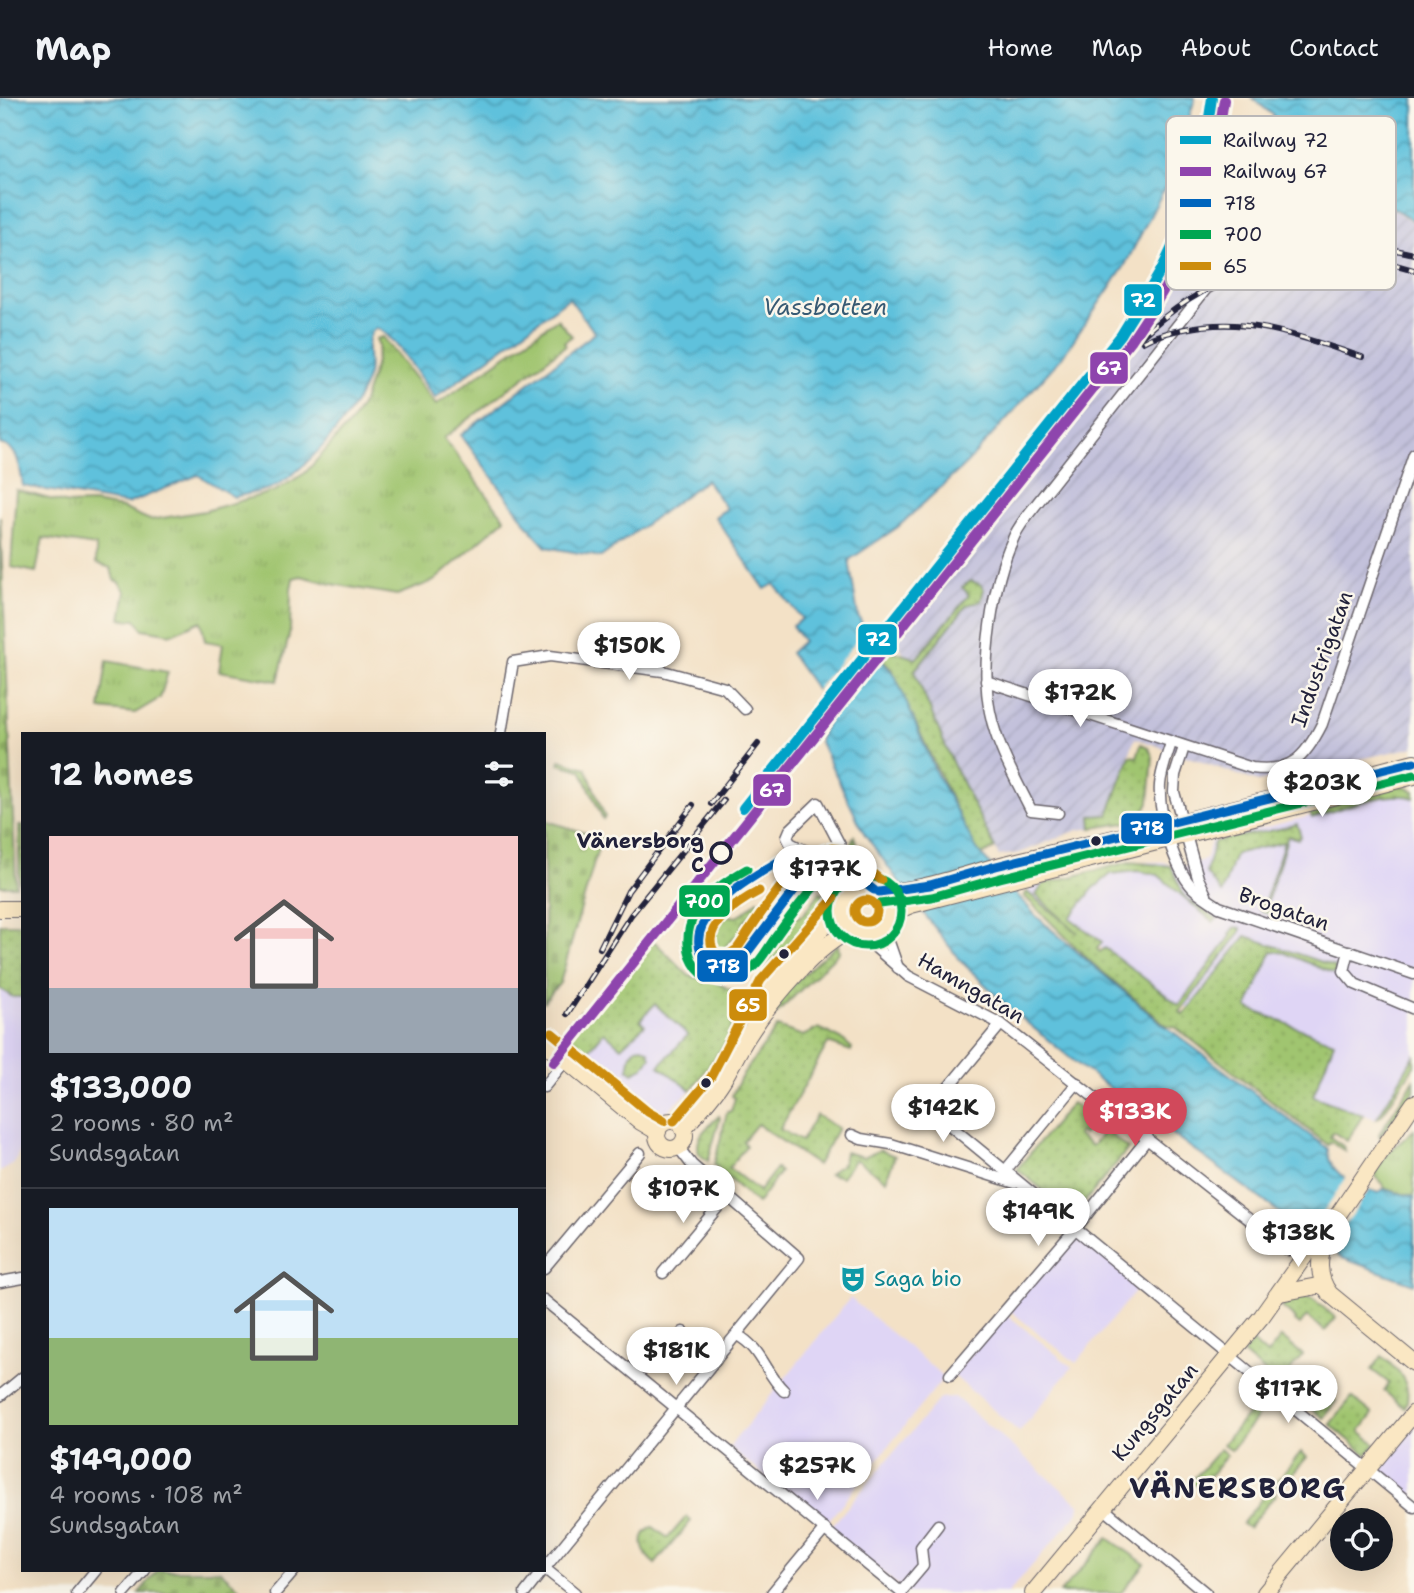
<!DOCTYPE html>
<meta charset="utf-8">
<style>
body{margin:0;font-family:"Shantell Sans",sans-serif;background:#242831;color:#f1f3f6;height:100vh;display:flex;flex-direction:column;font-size:26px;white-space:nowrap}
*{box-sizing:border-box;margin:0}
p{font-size:23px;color:#9ea1a6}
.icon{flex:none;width:38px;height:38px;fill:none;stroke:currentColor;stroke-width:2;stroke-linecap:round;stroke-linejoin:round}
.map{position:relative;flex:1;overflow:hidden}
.drawer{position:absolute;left:21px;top:634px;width:525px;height:840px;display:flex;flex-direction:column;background:#171b24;border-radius:0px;box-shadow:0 7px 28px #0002}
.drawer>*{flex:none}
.buttons{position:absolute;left:1330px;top:1410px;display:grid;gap:14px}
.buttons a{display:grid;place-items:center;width:63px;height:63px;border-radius:50%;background:#171b24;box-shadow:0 7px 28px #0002;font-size:35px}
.price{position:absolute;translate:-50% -60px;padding:0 16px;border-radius:24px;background:#fff;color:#222;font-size:23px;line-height:46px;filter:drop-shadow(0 2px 4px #0008)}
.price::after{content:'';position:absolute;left:50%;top:42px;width:21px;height:16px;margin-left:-10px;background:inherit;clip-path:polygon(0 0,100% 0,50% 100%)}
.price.current{background:#d1495b;color:#fff}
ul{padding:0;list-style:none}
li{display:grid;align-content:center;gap:14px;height:371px;padding:0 28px}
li+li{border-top:2px solid #363941}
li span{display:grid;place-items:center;height:217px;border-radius:0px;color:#555}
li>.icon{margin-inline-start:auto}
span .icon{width:126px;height:126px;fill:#fffc;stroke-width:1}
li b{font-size:30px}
h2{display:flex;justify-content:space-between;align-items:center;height:84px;padding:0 28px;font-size:30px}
header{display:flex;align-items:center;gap:42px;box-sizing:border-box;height:98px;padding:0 35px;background:#171b24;border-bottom:2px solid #363941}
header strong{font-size:33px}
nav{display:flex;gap:38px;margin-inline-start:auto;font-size:24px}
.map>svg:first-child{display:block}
.built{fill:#dfd5f5}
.industrial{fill:url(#industrial-furrows)}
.grass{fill:url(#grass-dots);stroke:#617455;stroke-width:2}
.cemetery{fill:url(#cemetery-stones);stroke:#617455;stroke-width:2}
.park{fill:url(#park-tufts);stroke:#617455;stroke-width:2}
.water{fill:url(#water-waves);stroke:#40728c;stroke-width:2}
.pier{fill:#f3e1c6}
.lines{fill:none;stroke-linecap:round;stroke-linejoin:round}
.street-casing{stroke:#6b656c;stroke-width:13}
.secondary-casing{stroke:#6b656c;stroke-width:18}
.street{stroke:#fff;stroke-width:10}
.secondary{stroke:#fae7c3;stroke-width:16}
.rail-casing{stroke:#22223b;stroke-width:6}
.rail{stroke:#fbf7ec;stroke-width:3.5;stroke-dasharray:10;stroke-linecap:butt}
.bus-1-casing{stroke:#fbf7ec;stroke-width:14}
.bus-2-casing{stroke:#fbf7ec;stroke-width:14}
.bus-3-casing{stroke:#fbf7ec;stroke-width:14}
.bus-1{stroke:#0065bd;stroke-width:9}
.bus-2{stroke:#00a651;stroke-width:9}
.bus-3{stroke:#cc8c0c;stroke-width:9}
.rail-1-casing{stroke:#fbf7ec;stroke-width:16}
.rail-2-casing{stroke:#fbf7ec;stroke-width:16}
.rail-1{stroke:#02a2c7;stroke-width:10}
.rail-2{stroke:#8e44ad;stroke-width:10}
.bus-dot{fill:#22223b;stroke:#fbf7ec;stroke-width:2.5}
.stop-dot{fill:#fbf7ec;stroke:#22223b;stroke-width:3.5}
.labels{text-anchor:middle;stroke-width:5;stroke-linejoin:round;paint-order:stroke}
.street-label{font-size:21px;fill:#22223b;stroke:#fbf7ec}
.stop-label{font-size:21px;font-weight:bold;fill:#22223b;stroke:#fbf7ec;text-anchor:end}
.culture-label{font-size:21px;fill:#0d838f;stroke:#fbf7ec;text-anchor:start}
.water-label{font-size:23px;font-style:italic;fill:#375a73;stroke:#fbf7ec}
.district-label{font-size:28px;font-weight:bold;letter-spacing:2px;fill:#22223b;stroke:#fbf7ec}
.key{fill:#fbf7ec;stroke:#bab7b7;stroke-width:2}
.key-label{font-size:19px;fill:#22223b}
.line-badge{stroke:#fbf7ec;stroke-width:2.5}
.badge-label{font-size:19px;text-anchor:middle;font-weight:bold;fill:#fff}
</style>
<header>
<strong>Map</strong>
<nav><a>Home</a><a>Map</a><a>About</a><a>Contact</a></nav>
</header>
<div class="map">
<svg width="1414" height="1495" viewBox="0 0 1414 1495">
<defs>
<pattern id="industrial-furrows" width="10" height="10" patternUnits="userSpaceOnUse" patternTransform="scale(1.75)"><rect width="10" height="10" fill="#c3c1db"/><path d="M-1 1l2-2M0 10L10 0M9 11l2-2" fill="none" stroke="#a7a6bd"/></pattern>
<pattern id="grass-dots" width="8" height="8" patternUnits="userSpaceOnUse" patternTransform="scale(1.75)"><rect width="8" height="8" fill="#a0c56f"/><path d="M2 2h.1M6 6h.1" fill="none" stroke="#8aa961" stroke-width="1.8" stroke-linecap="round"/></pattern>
<pattern id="cemetery-stones" width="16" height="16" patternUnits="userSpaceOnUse" patternTransform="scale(1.75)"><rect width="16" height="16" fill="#a0c56f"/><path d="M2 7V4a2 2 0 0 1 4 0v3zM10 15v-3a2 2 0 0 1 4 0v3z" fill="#8aa961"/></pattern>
<pattern id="park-tufts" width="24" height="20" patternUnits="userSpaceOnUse" patternTransform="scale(1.75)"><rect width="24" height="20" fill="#a0c56f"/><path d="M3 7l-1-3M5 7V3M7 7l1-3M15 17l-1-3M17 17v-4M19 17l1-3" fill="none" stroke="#8aa961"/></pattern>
<pattern id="water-waves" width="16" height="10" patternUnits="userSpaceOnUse" patternTransform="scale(1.75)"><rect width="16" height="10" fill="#5ec1dc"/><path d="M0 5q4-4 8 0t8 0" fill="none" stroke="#4d9cb4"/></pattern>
</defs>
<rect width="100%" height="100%" fill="#fbf7ec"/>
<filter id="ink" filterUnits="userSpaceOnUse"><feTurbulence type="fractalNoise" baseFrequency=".0143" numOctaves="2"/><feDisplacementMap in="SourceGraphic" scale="14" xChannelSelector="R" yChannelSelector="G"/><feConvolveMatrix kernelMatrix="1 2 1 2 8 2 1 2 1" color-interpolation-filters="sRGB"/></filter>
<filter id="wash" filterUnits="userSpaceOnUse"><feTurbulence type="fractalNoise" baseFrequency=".00686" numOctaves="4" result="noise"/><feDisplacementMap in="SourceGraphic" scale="28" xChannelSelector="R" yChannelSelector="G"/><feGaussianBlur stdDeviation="1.57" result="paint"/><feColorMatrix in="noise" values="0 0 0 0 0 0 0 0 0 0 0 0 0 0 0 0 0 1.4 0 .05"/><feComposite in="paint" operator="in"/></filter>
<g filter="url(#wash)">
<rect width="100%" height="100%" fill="#f3e1c6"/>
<g class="built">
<polygon points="1414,692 1414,958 1376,1021 1313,999 1334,944 1179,908 1027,794 1039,786 1129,764 1163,764 1172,767 1178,771 1206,761 1211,743"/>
<polygon points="23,825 23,1044 14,1066 0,1074 0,826"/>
<polygon points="654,906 688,937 660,968 691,992 667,1013 651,1015 583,959 604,934 622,949 645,927 639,922"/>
<polygon points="1076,1133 1141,1186 1076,1265 1008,1211"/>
<polygon points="850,1200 944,1279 825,1427 729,1349"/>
<polygon points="1005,1215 1072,1269 1019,1334 953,1277"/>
<polygon points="955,1299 1080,1407 1079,1414 1008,1495 907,1495 829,1431 940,1300"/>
<polygon points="1414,1321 1414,1407 1371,1372"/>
</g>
<polygon class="industrial" points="1227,29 1273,37 1414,125 1414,649 1258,684 1135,640 1108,717 1091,718 1092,730 1078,732 1019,755 999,758 952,666 914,573 892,535 1087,301 1139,232 1172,168"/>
<g class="grass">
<polygon points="971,483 980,486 984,491 981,503 967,507 914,573 953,666 995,750 978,759 897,585 893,572 878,559 884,553 893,553 916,561 969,497 962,489"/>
<polygon points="1141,646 1148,649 1153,659 1149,704 1143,716 1131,724 1092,730 1091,718 1108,717 1130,658 1137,659"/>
<polygon points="560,662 586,670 605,719 603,721 581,672 559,666"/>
<path d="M1403,687L1414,693V700C1387,691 1340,711 1312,720L1309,712Z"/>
<path d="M1297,726L1301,738L1298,741L1288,738L1266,807L1265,811L1273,813L1271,817L1259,812L1260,806L1265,803L1284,744L1235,756L1222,795L1206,775L1214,744C1242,735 1269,736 1297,726Z"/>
<polygon points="19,727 23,727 23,782 19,784"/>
<path d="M854,738L862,765L871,779L865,777C856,765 845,754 854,738Z"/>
<polygon points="1129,764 1171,768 1185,799 1217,821 1213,824 1158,777 1138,773 1111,776 1093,791 1070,820 1102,844 1097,851 1100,854 1105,850 1179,907 1231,838 1230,836 1235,829 1241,830 1240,835 1180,914 1184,917 1246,838 1336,869 1336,876 1332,875 1285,855 1272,853 1247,910 1334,944 1313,998 1363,1017 1347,1043 1333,1034 1330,1039 1343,1048 1345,1053 1331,1044 1328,1047 1175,929 1166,927 1092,865 1024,798 1027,794 1078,835 1036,797 1043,786"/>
<path d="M758,802L761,805L743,825L740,834L719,855C704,844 716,830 724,817L738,819Z"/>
<polygon points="0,826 23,826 23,899 13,899 0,891"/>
<polygon points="649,842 656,845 689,878 712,882 744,899 725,946 691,992 659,968 688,937 655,906 640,922 645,927 621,949 604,934 583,959 561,938 581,913 590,917"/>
<path d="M838,846L839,854L770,922L758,939C772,902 808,871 838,846Z"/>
<polygon points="777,929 803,938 819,930 843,942 852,950 851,953 828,945 780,1031 801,1043 816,1017 838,1030 817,1067 757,1026 743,1043 746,1048 729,1070 759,1093 776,1071 780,1074 757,1106 714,1067 727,1014 731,1013 735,1000 732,998 740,981"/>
<polygon points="643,949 649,953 651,959 643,970 633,975 628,971 631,956 636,950"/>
<polygon points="1414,958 1414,968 1381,1018 1377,1020"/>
<polygon points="1414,982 1414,993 1380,1039 1379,1036"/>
<polygon points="1072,1005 1095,1023 1083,1037 1079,1034 1077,1037 1092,1048 1106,1032 1128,1051 1074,1117 1017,1071"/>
<path d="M719,1018L720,1020L708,1063L699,1056C694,1038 707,1030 719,1018Z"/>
<polygon points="880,1052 895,1058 886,1082 855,1061 842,1079 829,1076 843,1065 845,1054 863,1059"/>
<polygon points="1298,1199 1312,1200 1336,1220 1325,1233 1307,1218 1300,1227 1295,1223 1296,1221 1282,1209 1288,1201"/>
<polygon points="1281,1239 1303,1257 1279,1286 1243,1256 1252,1244 1267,1257"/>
<path d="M1382,1258C1399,1273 1414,1287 1405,1310L1384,1293L1389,1285L1372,1272Z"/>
<polygon points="1302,1274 1312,1283 1311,1288 1323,1297 1327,1296 1336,1303 1323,1320 1288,1292"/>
<polygon points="1352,1299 1373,1316 1360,1333 1376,1346 1367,1357 1330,1326"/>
<polygon points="1251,1312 1258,1318 1231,1352 1223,1346"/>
<polygon points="1220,1351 1227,1357 1199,1391 1191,1384"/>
<polygon points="1301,1354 1307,1359 1279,1392 1274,1387"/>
<polygon points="1269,1391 1276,1396 1248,1430 1242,1426"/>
<path d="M687,1418L691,1423L655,1466C642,1456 636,1437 653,1429L668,1440Z"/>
</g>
<g class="cemetery">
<polygon points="0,418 0,419 16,788 0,788"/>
<polygon points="544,722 601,740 560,885 544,903"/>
<polygon points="158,1472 219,1472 245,1495 139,1495"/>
</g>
<g class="park">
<polygon points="557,221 572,238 564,244 566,247 444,340 505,421 434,483 397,497 332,486 301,478 293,480 291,491 290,533 278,583 219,573 223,546 205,543 201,523 172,536 143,531 136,522 121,521 126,494 119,484 114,482 111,470 96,465 96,448 43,440 36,474 11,469 16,392 68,406 93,405 122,410 150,422 205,413 275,393 305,375 351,324 363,304 375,268 379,248 376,241 383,239 436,307"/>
<polygon points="107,563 168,574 160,600 135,615 100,611"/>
<polygon points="820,794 822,794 826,804 794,842 764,871 761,864 794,820 803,817"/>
<polygon points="1414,1032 1414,1099 1386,1091 1374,1076 1387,1056"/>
<polygon points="1108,1440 1145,1466 1121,1495 1060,1495"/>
</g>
<g class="water">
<path d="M0,0H1195L1173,74L1124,169L1062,259L967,365L898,429L849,462L858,518L878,559L895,577L936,675L977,752L1036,818L1090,865L1156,921L1328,1051C1327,1076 1359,1090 1379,1095L1383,1091L1414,1099V1186L1342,1160L1337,1156L1340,1148L1338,1141C1326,1132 1315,1116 1300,1129L1295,1126L1080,968L1009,910L961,863L899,784L864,735L819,642L832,614L790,555L803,543L792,528L802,521L774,486L765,491L715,419L726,410L706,382L601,459L546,449L536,438L461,337L595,235L569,200L435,300C423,285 393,234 376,230C362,241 371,261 368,276C359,312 305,375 271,390C260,394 246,396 234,399L198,377L127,406L23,388C20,371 20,350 0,346Z"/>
<polygon points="1252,0 1414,0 1414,123 1273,36 1273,17"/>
</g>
<g class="pier">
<polygon points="867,530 880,555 824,623 828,614 814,595"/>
<polygon points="1348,1077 1371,1089 1335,1143 1314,1128"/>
</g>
</g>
<g filter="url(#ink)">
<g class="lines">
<defs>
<g id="street">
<path d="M986,583L1252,670C1291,675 1305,660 1322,626L1414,356"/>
<polyline points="501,635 513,564 550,558 663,573 725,590 745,611"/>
<path d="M1171,645C1167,658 1161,673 1160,687C1158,714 1174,770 1193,790C1200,797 1211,803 1219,809L1414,876"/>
<polyline points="1184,649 1175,677 1174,694 1198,780 1206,797"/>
<path d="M1058,715L1031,712C1015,680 997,649 990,614C980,567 993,484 1013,441C1016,433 1022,425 1027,418L1206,191L1245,168"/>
<polyline points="824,762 848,798"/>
<polyline points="854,774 818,705 790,732 787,739 790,745 824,762 833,761 854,774 863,785 874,792"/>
<polyline points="883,827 898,870"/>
<polyline points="859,835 908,878 1001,926 1288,1152"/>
<polyline points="1349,853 1344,873 1355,886 1414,911"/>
<polyline points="1001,926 933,1008 936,1016 1414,1409"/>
<polyline points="544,989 566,962"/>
<polyline points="852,1037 861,1041 891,1046 1015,1085"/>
<polyline points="1005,1073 1077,985"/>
<polyline points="544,1170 640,1055"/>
<polyline points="663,1175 727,1098"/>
<polyline points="0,1184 23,1180"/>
<polyline points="544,1202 902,1495"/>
<polyline points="683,1234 716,1262"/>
<path d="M737,1237C762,1250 765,1275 784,1293"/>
<polyline points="950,1277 1076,1130 1148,1040"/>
<polyline points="0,1298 23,1279"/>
<polyline points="1103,1410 1206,1495"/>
<polyline points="544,1470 575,1495"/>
<polyline points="544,1471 799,1160 692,1067 678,1049"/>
<polyline points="901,1494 923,1468 921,1449 938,1427"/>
<polyline points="77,1495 96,1472"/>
<polyline points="125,1495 145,1472"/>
<polyline points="275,1495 295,1472"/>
<polyline points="525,1495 543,1472"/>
<polyline points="772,1495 825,1431"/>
</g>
<g id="secondary">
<circle cx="866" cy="813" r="23"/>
<path d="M879,794C924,794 969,774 1013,764C1147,733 1281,699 1414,664"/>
<polyline points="0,811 23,811"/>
<polyline points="888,817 911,807 1414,678"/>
<path d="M763,906C781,868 815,839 843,808"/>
<polyline points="544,944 641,1024 658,1034"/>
<circle cx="671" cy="1037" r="14"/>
<path d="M683,1031C696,1016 710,1002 721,985C731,970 738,953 748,938C768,906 818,844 853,832"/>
<path d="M1325,1136C1320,1158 1315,1177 1330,1196L1414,1265"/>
<polyline points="1280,1195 1323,1187"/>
<polyline points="1033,1495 1262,1218 1316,1142 1325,1136 1414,1005"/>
<polyline points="1265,1495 1414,1315"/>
</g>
</defs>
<use href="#street" class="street-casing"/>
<use href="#secondary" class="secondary-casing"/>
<use href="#street" class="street"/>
<use href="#secondary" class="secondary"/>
<defs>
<g id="rail">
<path d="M1313,151C1351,146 1377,147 1414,156"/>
<path d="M1143,244C1155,237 1170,234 1184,231C1249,217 1301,239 1362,259"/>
<path d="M1035,345C1076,305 1119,256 1162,221C1234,164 1327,143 1414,172"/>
<polyline points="964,447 1050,341"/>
<polyline points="711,706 758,646"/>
<polyline points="600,850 628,793 693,707"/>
<polyline points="567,916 631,817 724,702"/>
</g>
</defs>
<use href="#rail" class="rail-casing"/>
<use href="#rail" class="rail"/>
<defs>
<g id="bus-1">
<path d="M799,751L824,762L802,782L738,867C712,875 690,854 702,828C718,794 768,771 799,751Z"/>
<path d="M824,762C845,760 858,782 874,792"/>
<polyline points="879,794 930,787 996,768 1414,664"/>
</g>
<g id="bus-2">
<path d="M747,771C726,783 707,795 695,816C673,855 705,903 747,874C760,866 768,849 777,837C794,813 810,791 832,771"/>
<circle cx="866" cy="813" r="35"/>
<polyline points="880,806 932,799 1000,780 1414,677"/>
</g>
<g id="bus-3">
<path d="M759,793C740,803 696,830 716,856L728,857L737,851C755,826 803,742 837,751C855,755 867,772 881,782"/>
<circle cx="866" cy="813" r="11"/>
<polyline points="552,935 648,1014 664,1023"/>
<polyline points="674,1023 711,979 761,882 834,800"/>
</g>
</defs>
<use href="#bus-1" class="bus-1-casing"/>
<use href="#bus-2" class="bus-2-casing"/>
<use href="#bus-3" class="bus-3-casing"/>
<use href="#bus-1" class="bus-1"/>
<use href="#bus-2" class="bus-2"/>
<use href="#bus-3" class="bus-3"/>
<defs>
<path id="rail-1" d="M743,710L1121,237C1134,215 1149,194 1161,172C1189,118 1204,59 1212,0"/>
<path id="rail-2" d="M554,964L1131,243C1145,222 1160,201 1171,178C1201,124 1215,63 1224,2"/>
</defs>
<use href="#rail-1" class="rail-1-casing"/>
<use href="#rail-2" class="rail-2-casing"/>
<use href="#rail-1" class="rail-1"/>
<use href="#rail-2" class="rail-2"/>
</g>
</g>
<defs>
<symbol id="theatre-bare" viewBox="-9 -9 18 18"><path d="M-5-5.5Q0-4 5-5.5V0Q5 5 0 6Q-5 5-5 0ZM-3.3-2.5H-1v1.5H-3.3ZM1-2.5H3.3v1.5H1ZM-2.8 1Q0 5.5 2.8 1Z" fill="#0f9aa8" stroke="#fbf7ec" stroke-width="2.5" paint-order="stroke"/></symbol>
</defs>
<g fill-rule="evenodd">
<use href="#theatre-bare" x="834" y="1162" width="38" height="38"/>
</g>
<g class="bus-dot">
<circle cx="1096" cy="743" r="6"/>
<circle cx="784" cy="856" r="6"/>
<circle cx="706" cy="985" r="6"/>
</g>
<circle class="stop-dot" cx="721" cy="755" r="10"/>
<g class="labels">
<g class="street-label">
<text transform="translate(1322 561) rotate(-70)" y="7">Industrigatan</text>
<text transform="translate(1284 811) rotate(19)" y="7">Brogatan</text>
<text transform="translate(971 890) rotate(30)" y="7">Hamngatan</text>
<text transform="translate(1155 1314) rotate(-50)" y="7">Kungsgatan</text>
</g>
<g class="stop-label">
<text x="704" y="750">Vänersborg<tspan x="704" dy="24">C</tspan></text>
</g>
<g class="culture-label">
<text x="874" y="1188">Saga bio</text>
</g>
<g class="water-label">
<text x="825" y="217">Vassbotten</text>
</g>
<g class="district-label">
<text x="1238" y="1400">VÄNERSBORG</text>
</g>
</g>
<rect x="1166" y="18" width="230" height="174" rx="10" class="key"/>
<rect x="1180" y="38" width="31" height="8" fill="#02a2c7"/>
<rect x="1180" y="69" width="31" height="9" fill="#8e44ad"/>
<rect x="1180" y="101" width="31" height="8" fill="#0065bd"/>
<rect x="1180" y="132" width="31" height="9" fill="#00a651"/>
<rect x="1180" y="164" width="31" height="8" fill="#cc8c0c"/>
<g class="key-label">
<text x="1223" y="49">Railway 72</text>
<text x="1223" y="80">Railway 67</text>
<text x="1223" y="112">718</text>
<text x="1223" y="143">700</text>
<text x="1223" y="175">65</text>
</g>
<g class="line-badge">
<rect x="1123" y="185" width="40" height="34" rx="7" fill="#02a2c7"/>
<rect x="1089" y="253" width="40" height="34" rx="7" fill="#8e44ad"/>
<rect x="857" y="525" width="41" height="33" rx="7" fill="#02a2c7"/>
<rect x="752" y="675" width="40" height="34" rx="7" fill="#8e44ad"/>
<rect x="1120" y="714" width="53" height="33" rx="7" fill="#0065bd"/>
<rect x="678" y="786" width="53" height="34" rx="7" fill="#00a651"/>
<rect x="696" y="851" width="53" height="34" rx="7" fill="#0065bd"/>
<rect x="728" y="890" width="40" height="34" rx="7" fill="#cc8c0c"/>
</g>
<g class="badge-label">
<text x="1143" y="209">72</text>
<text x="1109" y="277">67</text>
<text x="878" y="548">72</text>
<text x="772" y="699">67</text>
<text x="1147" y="737">718</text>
<text x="704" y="810">700</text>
<text x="723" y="875">718</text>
<text x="748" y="914">65</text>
</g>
</svg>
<div class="buttons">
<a><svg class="icon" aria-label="locate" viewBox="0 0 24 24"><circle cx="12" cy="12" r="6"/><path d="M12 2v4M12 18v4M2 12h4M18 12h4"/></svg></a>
</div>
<b class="price" style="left:629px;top:584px">$150K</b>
<b class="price" style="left:1080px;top:631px">$172K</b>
<b class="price" style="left:1322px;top:721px">$203K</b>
<b class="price" style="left:825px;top:807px">$177K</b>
<b class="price" style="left:943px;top:1046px">$142K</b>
<b class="price current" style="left:1135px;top:1050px">$133K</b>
<b class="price" style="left:683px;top:1127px">$107K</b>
<b class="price" style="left:1038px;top:1150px">$149K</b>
<b class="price" style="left:1298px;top:1171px">$138K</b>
<b class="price" style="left:676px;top:1289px">$181K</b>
<b class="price" style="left:1288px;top:1327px">$117K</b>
<b class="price" style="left:817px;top:1404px">$257K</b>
<section class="drawer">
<h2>12 homes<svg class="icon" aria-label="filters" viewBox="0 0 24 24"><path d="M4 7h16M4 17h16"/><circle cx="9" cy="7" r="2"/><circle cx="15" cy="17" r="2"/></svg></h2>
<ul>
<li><span style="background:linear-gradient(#f6c9c9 70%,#9aa5b1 0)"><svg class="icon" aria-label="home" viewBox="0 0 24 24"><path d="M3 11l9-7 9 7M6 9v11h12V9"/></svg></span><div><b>$133,000</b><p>2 rooms · 80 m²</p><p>Sundsgatan</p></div></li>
<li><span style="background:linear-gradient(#bfe0f5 60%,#8fb573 0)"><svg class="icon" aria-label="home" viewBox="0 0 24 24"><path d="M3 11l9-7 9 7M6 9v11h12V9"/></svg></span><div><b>$149,000</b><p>4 rooms · 108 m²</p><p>Sundsgatan</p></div></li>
</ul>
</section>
</div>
